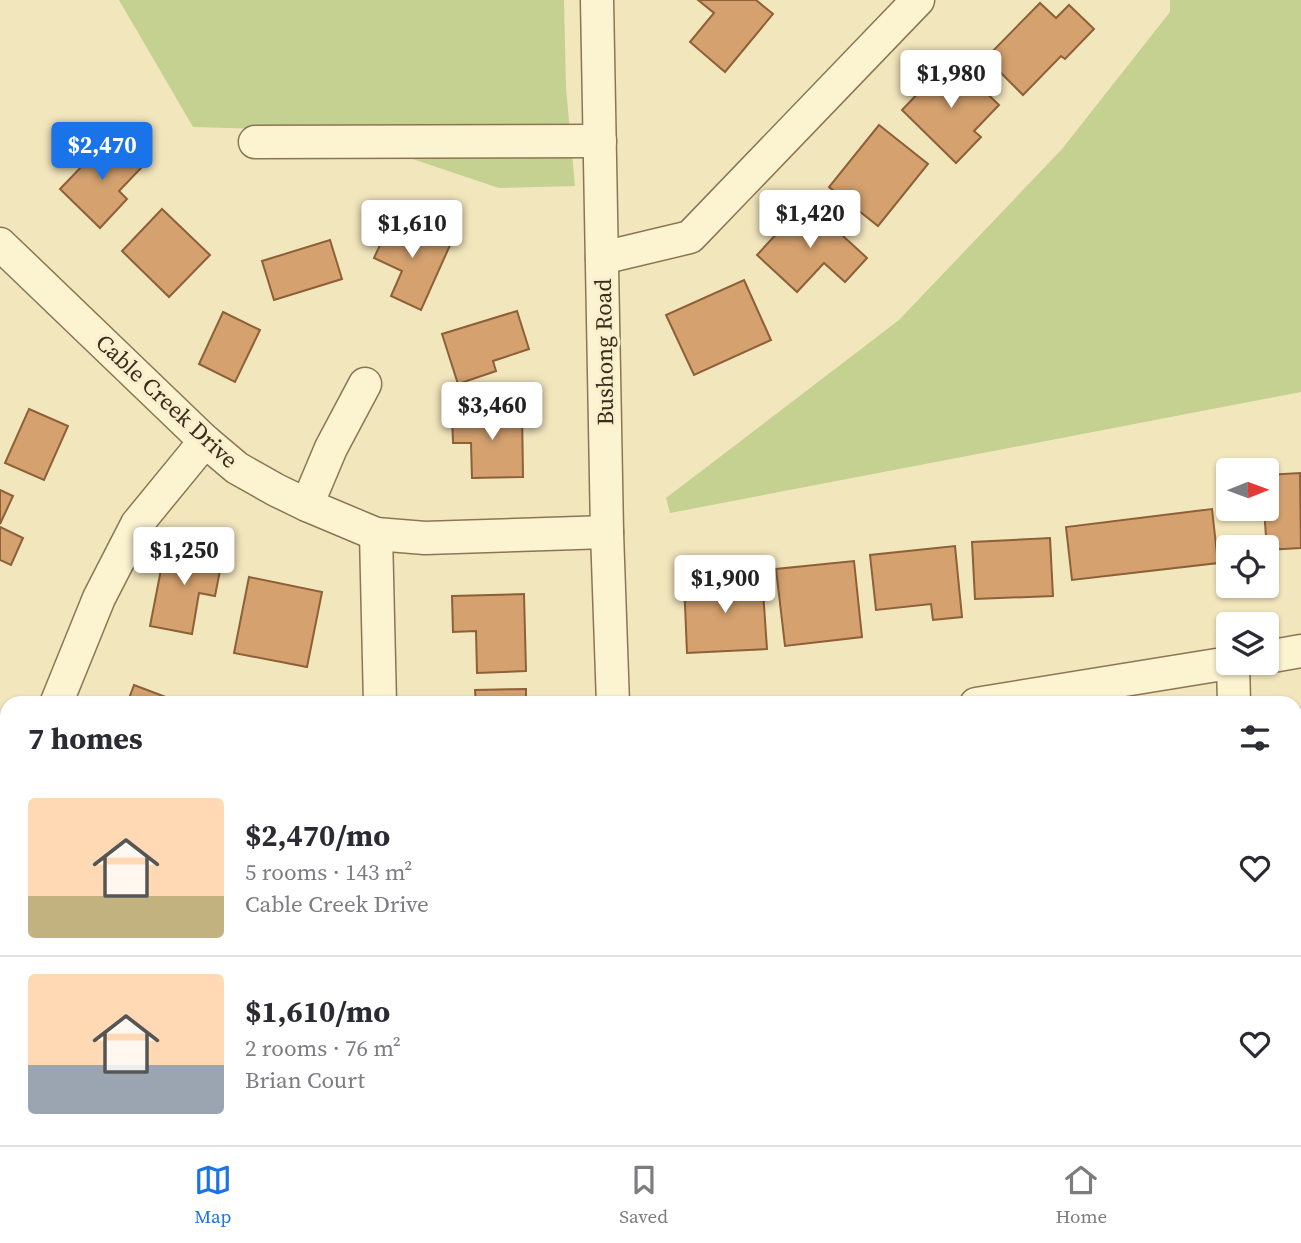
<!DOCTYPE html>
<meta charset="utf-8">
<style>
body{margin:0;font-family:"Source Serif 4",serif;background:#f7f7f7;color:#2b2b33;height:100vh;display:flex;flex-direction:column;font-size:26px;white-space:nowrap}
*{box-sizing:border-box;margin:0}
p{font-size:23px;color:#7c7c81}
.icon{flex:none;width:38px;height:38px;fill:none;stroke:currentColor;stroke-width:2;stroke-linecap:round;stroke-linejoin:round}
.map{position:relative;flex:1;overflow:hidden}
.drawer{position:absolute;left:0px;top:696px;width:1302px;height:450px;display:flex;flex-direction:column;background:#fff;border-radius:21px 21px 0 0;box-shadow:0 2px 5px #0004}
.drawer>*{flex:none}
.needle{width:46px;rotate:89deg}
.fabs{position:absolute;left:1216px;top:458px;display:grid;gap:14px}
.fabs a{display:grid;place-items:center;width:63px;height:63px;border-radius:7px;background:#fff;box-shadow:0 2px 5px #0004;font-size:35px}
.price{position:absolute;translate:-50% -60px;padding:0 16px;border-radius:7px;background:#fff;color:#222;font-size:23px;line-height:46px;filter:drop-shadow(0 2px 4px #0008)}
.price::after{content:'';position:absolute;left:50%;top:42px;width:21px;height:16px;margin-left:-10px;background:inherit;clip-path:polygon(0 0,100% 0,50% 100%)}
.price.current{background:#1a73e8;color:#fff}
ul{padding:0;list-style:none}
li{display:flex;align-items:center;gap:21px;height:175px;padding:0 28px}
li+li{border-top:2px solid #e1e1e2}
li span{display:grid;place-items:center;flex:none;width:196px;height:140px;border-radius:7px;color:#555}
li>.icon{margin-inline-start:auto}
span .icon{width:84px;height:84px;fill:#fffc;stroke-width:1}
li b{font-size:30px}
h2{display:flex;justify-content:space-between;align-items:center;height:84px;padding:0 28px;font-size:30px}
.dock{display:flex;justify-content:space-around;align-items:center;height:98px;border-top:2px solid #e1e1e2;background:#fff;font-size:19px;color:#7c7c81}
.dock a{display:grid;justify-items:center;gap:4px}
.dock .current{color:#1a73e8}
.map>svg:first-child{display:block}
.green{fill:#c4d190}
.building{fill:#d4a16f;stroke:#8d6038;stroke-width:2}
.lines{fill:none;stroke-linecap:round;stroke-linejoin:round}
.minor-casing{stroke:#8b7654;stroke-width:35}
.minor{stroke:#fcf3d1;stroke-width:32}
.labels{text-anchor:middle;stroke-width:6;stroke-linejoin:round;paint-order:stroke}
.street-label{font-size:23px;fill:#392c1b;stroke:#f9efcd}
</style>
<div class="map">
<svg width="1301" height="1145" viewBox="0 0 1301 1145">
<rect width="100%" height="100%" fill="#f2e6bd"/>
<g class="green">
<polygon points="119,0 564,0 566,88 575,186 499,188 329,131 193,127"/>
<polygon points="1170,0 1301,0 1301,392 670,513 666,498 899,320 1062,149 1170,12"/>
</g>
<g class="building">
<polygon points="698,0 756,0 773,14 725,72 690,42 714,13"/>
<polygon points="1040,3 1056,18 1069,5 1094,29 1065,59 1061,56 1023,95 986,58"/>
<polygon points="951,59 999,105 974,131 981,137 956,163 902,110"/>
<polygon points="879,125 928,164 878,226 829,187"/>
<polygon points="111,136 142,167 119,191 127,199 100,228 60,189"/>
<polygon points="806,202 867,258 845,282 824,263 797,292 757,255"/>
<polygon points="162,209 210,255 169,297 122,251"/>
<polygon points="393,217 451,243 421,310 391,296 402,271 374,258"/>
<polygon points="330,240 342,279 274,300 262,261"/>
<polygon points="744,280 771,340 694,375 666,315"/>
<polygon points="517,311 529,349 493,361 496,371 458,384 442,334"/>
<polygon points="223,312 260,330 235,382 199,364"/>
<polygon points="29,409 68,426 44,480 5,463"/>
<polygon points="522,411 523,477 472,478 471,443 453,443 452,412"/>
<polygon points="1300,473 1301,548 1267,550 1264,509 1267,509 1267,475"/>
<polygon points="0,490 13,496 0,524"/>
<polygon points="1212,509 1218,563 1072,580 1066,527"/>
<polygon points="0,527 23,538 11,565 0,560"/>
<polygon points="1050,538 1053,596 975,599 972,542"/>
<polygon points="166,544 223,555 215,596 199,593 192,634 150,626"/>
<polygon points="955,546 962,617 933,620 931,604 876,610 870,555"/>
<polygon points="854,561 862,637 785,646 776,569"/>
<polygon points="762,576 767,649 687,653 684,581"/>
<polygon points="249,577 322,592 307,667 234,653"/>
<polygon points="524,594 526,671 477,673 476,631 453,632 452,596"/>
<polygon points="134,685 184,704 127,704"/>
<polygon points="526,689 526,704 476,704 475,690"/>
<polygon points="0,1053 7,1055 7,1129 0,1127"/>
<rect x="169" y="1139" width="77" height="6"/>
<rect x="259" y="1139" width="73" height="6"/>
<rect x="462" y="1139" width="74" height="6"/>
<rect x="715" y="1139" width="70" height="6"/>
<polygon points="938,1139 1004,1139 1004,1144 938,1145"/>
<rect x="1105" y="1139" width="67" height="6"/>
</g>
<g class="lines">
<defs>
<g id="minor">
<polyline points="597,0 607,532 613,704"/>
<polyline points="255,142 600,141"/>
<polyline points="0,244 205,441 237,468 276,490 307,505 376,534 425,538 607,532"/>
<polyline points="602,258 690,237 918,0"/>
<polyline points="307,505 331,448 365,384"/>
<polyline points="376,534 380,704"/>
<polyline points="1267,657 1301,651"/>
<polyline points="1233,663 1234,704"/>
<polyline points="56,704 99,598 137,524 205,441"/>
<polyline points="976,704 1229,663"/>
<polyline points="0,838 7,821"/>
<polyline points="392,1139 392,1145"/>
<polyline points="622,1139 622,1145"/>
<polyline points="858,1139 858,1145"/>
<polyline points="1246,1139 1246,1145"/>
</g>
</defs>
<use href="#minor" class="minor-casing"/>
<use href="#minor" class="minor"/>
</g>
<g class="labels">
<g class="street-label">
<text transform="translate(604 352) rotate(-91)" y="8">Bushong Road</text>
<text transform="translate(167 401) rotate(43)" y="8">Cable Creek Drive</text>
</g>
</g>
</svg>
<div class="fabs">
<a><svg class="needle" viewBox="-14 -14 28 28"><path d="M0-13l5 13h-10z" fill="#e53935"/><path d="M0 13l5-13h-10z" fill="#7c7c81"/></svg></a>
<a><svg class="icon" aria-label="locate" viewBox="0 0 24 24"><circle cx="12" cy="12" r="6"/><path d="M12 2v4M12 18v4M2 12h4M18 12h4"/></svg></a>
<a><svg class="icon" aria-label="layers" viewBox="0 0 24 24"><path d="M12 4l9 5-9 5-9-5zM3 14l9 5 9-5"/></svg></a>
</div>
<b class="price" style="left:951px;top:110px">$1,980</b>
<b class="price current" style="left:102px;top:182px">$2,470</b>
<b class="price" style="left:810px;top:250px">$1,420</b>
<b class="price" style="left:412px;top:260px">$1,610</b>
<b class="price" style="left:492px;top:442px">$3,460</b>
<b class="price" style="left:184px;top:587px">$1,250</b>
<b class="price" style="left:725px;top:615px">$1,900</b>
<section class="drawer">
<h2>7 homes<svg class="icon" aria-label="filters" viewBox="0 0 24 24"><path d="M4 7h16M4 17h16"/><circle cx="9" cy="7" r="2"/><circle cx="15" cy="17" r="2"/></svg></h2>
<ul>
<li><span style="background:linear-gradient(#ffd9b3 70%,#c2b280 0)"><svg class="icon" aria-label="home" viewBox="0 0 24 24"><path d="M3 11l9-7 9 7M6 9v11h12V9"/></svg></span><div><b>$2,470/mo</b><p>5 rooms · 143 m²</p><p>Cable Creek Drive</p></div><svg class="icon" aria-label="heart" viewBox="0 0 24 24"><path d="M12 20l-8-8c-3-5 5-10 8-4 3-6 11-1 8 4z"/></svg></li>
<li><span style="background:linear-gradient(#ffd9b3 65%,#9aa5b1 0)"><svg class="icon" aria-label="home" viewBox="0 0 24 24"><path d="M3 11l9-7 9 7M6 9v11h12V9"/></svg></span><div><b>$1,610/mo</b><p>2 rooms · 76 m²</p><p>Brian Court</p></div><svg class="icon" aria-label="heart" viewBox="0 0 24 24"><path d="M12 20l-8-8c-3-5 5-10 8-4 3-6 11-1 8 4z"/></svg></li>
</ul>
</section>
</div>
<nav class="dock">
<a class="current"><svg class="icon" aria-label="map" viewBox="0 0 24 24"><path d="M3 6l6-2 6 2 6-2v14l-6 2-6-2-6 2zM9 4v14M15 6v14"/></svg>Map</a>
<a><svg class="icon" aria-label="saved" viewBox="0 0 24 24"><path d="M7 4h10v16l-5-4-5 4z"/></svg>Saved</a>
<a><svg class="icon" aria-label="home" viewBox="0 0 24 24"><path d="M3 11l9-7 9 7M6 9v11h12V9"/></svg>Home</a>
</nav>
